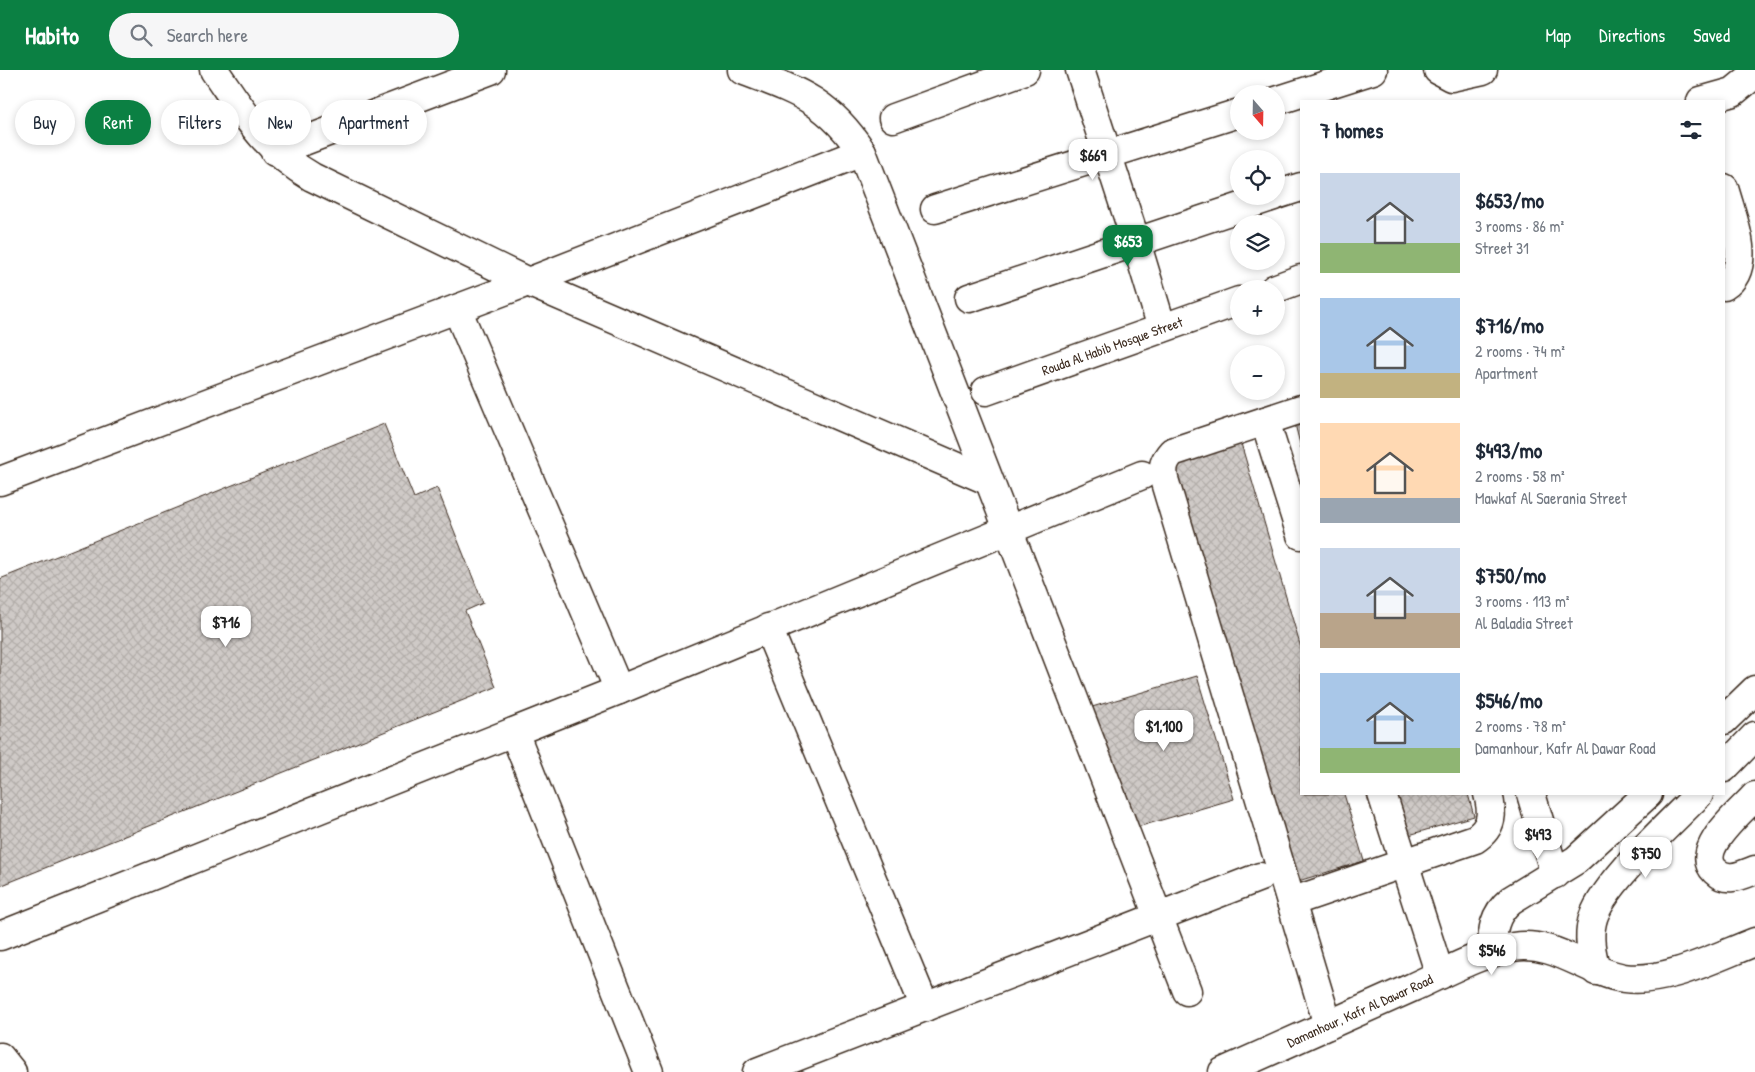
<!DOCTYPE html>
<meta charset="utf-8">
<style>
body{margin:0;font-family:"Patrick Hand",sans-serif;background:#f6f6f7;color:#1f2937;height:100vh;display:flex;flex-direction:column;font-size:19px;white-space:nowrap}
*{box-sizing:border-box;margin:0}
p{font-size:16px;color:#747a83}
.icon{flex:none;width:28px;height:28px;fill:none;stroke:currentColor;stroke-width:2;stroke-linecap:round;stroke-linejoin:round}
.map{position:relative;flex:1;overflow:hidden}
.panel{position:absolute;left:1300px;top:30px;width:425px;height:695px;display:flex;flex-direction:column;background:#fff;border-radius:0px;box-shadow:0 2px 8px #0003}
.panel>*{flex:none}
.hud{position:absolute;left:15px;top:30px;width:475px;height:45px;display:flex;gap:10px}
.needle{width:32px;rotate:160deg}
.fabs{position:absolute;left:1230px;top:15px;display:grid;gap:10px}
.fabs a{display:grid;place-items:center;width:55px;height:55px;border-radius:50%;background:#fff;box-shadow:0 2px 8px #0003;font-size:25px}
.price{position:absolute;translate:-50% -42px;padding:0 11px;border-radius:10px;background:#fff;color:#222;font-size:16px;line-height:32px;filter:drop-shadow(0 1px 2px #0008)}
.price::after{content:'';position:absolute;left:50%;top:30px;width:15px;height:11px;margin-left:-8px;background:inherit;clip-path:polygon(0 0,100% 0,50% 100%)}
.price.active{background:#0b8043;color:#fff}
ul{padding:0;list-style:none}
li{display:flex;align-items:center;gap:15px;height:125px;padding:0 20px}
li span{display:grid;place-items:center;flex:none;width:140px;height:100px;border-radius:0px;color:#555}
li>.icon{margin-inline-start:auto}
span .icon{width:60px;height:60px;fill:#fffc;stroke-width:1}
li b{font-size:21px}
h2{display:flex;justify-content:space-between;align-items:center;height:60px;padding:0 20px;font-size:21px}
.chip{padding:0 18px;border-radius:22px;background:#fff;box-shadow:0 2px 8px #0003;font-size:18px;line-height:45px}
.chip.active{background:#0b8043;color:#fff}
header{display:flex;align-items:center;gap:30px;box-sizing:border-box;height:70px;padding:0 25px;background:#0b8043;color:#fff}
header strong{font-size:24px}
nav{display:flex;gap:28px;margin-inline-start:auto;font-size:18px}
.search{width:350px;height:45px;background:#f6f6f7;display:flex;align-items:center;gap:12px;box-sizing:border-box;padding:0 18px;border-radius:28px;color:#747a83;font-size:19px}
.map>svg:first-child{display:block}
.building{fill:url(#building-cross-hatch);stroke:#3b2a1e}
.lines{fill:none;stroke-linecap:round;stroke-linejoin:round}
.minor-casing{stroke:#3b2a1e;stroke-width:31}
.major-casing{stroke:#3b2a1e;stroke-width:31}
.minor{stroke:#fff;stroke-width:28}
.major{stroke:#fff;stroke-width:28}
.labels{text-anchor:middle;stroke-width:4;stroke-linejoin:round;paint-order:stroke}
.street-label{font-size:14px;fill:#3b2a1e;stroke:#fff}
</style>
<header>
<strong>Habito</strong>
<div class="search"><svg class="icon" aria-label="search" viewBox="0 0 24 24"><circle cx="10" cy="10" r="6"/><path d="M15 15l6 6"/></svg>Search here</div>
<nav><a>Map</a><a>Directions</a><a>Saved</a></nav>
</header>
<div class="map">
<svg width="1755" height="1002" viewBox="0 0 1755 1002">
<defs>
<pattern id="building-cross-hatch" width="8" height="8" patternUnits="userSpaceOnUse" patternTransform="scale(1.25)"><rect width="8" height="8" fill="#cfcac7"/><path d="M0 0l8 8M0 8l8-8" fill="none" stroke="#b3aeaa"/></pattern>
</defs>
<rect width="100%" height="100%" fill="#fff"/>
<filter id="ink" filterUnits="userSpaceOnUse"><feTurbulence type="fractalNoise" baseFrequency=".02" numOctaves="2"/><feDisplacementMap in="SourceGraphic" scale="10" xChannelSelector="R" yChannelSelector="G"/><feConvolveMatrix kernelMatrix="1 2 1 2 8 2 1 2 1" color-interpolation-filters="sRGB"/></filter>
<g filter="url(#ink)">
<g class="building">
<polygon points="1301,352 1301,378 1295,354"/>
<polygon points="384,354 414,428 437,418 483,533 465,541 496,617 0,816 0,509"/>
<polygon points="1240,370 1301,578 1301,724 1344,724 1364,791 1295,812 1171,391"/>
<polygon points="1197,606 1234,729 1134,758 1092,637"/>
<polygon points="1397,724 1468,724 1474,746 1409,765"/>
</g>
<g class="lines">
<defs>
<g id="minor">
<path d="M214,0C244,43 265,80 312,107L528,212L987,410"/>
<path d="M742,0C797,21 828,30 862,82L1187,921"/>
<polyline points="1080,0 1136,172 1162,258"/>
<polyline points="1438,0 1451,7 1483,0"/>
<polyline points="1276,31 1373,0"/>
<polyline points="1701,31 1733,22 1755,4"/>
<polyline points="893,48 1025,0"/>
<polyline points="275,82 491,0"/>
<path d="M1724,118C1731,145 1755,197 1724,216"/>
<polyline points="1276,125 1301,117"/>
<polyline points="935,139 1239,43"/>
<polyline points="1274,219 1301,209"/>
<polyline points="969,228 1274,126"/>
<polyline points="457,239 619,620"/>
<path id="s1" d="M986,321L1239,231"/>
<path d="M1301,339L1172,382C1164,391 1162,397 1164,409L1328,955"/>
<polyline points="1265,351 1301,465"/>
<polyline points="0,411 528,212 862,82"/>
<polyline points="768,558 925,937"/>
<polyline points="1724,650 1755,620"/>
<polyline points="514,662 649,1002"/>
<polyline points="1724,698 1755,666"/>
<polyline points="1382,724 1440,905"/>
<polyline points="1531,724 1555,804"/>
<path d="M1755,726C1741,742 1693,780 1715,801C1727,813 1742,805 1755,800"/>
<path d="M1291,832L1475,769C1493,757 1493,743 1488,724"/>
<polyline points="0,866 619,620 1142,405"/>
<path d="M1492,883C1492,861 1493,845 1511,830L1576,790L1648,724"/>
<path d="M1596,901C1592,884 1588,869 1592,852C1599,817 1672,752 1699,724"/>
<polyline points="0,987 12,1002"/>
<polyline points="757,1002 1260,807"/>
</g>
<g id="major">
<path id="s2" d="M1223,1002C1286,974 1348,946 1411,918C1442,904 1480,883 1513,877C1555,870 1585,902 1624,908C1665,914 1718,886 1755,872"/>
</g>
</defs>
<use href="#minor" class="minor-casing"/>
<use href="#major" class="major-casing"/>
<use href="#minor" class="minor"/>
<use href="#major" class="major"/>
</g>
</g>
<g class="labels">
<g class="street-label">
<text dy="5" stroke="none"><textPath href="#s1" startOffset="134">Rouda Al Habib Mosque Street</textPath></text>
<text dy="5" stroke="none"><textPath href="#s2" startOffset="150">Damanhour, Kafr Al Dawar Road</textPath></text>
</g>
</g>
</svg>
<div class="fabs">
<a><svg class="needle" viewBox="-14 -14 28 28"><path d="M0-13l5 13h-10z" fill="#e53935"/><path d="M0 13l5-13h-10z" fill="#747a83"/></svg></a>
<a><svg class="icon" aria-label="locate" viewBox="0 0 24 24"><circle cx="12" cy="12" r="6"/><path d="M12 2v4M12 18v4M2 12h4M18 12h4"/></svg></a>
<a><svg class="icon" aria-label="layers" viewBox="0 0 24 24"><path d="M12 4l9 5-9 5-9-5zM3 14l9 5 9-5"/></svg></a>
<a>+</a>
<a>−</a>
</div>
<b class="price" style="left:1093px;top:111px">$669</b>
<b class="price active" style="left:1128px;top:197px">$653</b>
<b class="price" style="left:226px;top:578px">$716</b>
<b class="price" style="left:1164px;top:682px">$1,100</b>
<b class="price" style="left:1538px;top:790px">$493</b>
<b class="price" style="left:1646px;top:809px">$750</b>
<b class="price" style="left:1492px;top:906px">$546</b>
<div class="hud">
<a class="chip">Buy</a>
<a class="chip active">Rent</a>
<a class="chip">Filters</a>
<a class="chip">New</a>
<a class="chip">Apartment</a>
</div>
<section class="panel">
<h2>7 homes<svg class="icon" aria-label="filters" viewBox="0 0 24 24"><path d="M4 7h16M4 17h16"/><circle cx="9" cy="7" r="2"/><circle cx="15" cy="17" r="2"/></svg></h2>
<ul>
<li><span style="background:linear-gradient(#c9d6e8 70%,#8fb573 0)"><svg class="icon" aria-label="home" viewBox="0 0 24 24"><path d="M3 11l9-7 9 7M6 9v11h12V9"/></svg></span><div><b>$653/mo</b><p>3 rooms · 86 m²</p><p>Street 31</p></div></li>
<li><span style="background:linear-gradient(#a9c7e8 75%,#c2b280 0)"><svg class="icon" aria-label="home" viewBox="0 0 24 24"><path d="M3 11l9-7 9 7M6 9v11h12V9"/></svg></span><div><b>$716/mo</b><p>2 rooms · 74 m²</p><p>Apartment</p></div></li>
<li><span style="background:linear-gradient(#ffd9b3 75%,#9aa5b1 0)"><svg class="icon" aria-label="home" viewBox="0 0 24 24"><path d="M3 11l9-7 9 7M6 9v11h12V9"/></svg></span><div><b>$493/mo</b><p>2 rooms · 58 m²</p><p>Mawkaf Al Saerania Street</p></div></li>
<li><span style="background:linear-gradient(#c9d6e8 65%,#b9a48a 0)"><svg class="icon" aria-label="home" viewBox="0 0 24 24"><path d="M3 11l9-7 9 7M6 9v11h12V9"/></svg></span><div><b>$750/mo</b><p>3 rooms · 113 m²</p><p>Al Baladia Street</p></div></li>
<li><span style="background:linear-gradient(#a9c7e8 75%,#8fb573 0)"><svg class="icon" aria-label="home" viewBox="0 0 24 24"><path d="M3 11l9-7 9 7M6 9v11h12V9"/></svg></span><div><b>$546/mo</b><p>2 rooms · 78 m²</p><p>Damanhour, Kafr Al Dawar Road</p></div></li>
</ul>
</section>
</div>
